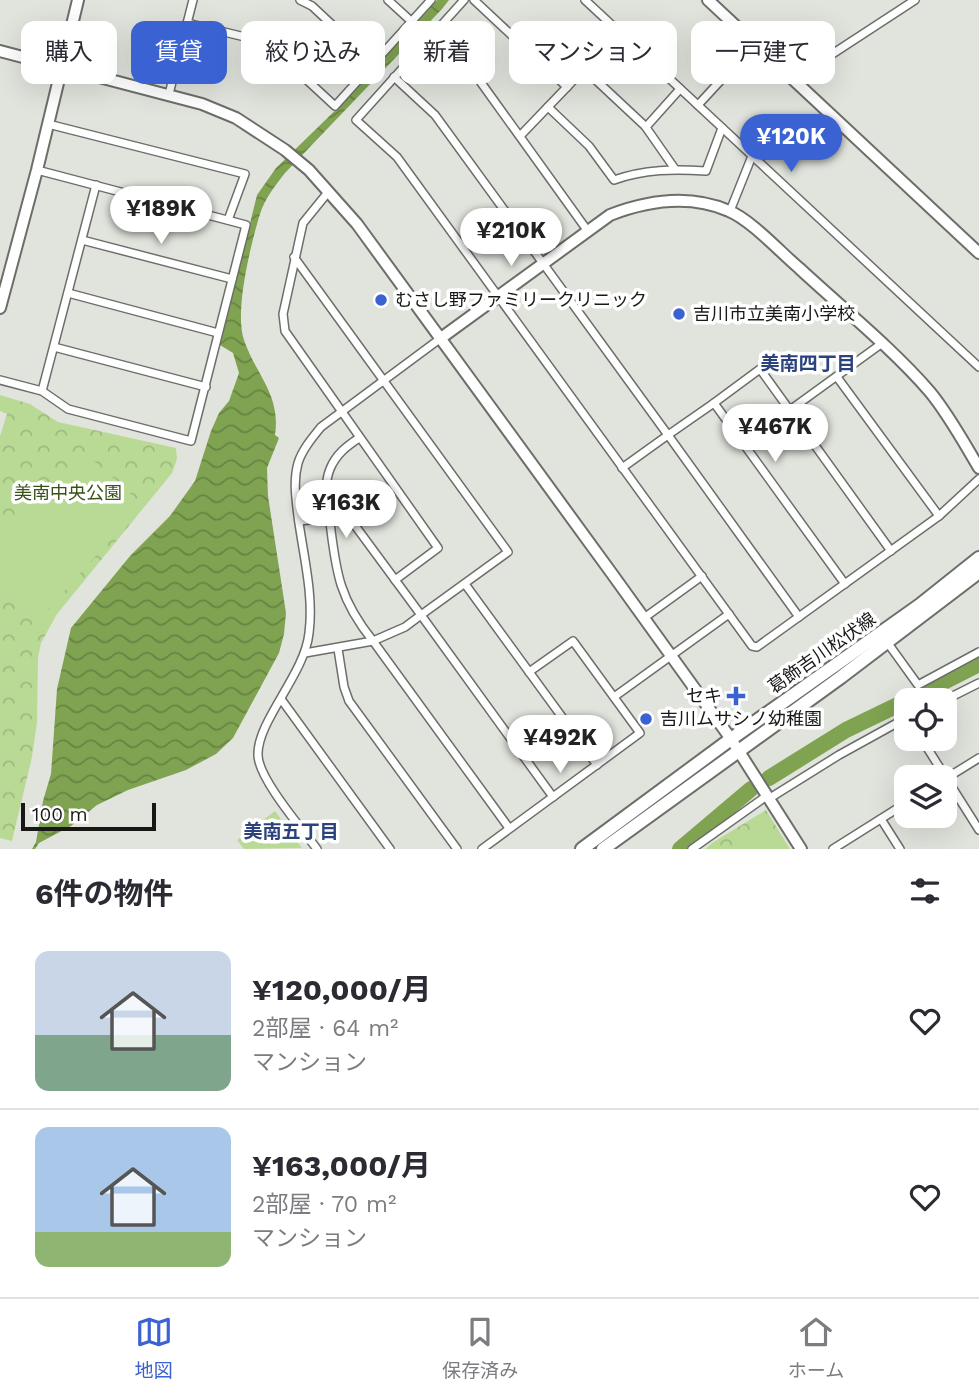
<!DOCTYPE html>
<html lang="ja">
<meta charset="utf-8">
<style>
body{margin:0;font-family:"Work Sans","Noto Sans JP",sans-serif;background:#f7f7f7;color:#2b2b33;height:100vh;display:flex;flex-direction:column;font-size:26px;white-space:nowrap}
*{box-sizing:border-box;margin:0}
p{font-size:23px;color:#7c7c81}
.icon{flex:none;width:38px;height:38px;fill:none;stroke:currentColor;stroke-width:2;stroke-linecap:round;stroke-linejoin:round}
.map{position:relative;height:849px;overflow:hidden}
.sheet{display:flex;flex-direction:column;background:#fff;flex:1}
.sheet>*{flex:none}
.top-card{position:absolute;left:21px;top:21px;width:938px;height:63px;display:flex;gap:14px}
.controls{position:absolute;left:894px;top:688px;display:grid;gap:14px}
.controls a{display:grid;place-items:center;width:63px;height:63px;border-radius:14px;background:#fff;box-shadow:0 7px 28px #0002;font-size:35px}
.scale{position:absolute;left:21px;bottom:18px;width:135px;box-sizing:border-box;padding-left:7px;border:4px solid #171816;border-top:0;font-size:19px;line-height:24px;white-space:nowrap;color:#171816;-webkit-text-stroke:5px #fff;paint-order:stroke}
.price{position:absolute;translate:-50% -60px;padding:0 16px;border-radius:24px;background:#fff;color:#222;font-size:23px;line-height:46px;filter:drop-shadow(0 2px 4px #0008)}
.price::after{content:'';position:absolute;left:50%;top:42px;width:21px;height:16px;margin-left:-10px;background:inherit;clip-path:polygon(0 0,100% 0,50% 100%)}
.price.selected{background:#3a62d2;color:#fff}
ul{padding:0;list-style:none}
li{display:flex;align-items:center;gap:21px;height:175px;padding:0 35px}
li+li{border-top:2px solid #e1e1e2}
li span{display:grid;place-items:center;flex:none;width:196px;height:140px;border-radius:14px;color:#555}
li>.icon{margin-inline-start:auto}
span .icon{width:84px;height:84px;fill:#fffc;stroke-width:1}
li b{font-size:30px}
h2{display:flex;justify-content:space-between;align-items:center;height:84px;padding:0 35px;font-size:30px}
.chip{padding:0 24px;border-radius:14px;background:#fff;box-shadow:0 7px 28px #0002;font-size:24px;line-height:63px}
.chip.selected{background:#3a62d2;color:#fff}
.menu{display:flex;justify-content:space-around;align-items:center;height:98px;border-top:2px solid #e1e1e2;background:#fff;font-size:19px;color:#7c7c81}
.menu a{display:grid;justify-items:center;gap:4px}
.menu .selected{color:#3a62d2}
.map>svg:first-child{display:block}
.forest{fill:url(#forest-crowns)}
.pitch{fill:#b9da94}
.water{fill:url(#water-waves)}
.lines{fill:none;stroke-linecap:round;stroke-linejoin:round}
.river{stroke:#7fa351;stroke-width:16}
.street-casing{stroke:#6c6f69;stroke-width:10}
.secondary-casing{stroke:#6c6f69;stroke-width:14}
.primary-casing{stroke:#6c6f69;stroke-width:16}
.street{stroke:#fff;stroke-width:7}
.secondary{stroke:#fff;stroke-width:10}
.primary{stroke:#fff;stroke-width:12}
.poi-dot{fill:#3a62d2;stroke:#fff;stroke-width:2.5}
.labels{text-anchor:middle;stroke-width:7;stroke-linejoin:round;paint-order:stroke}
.poi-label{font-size:18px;fill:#171816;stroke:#fff;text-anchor:start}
.park-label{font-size:18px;fill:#395117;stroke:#fff}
.street-label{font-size:18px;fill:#171816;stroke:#fff}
.neighbourhood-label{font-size:19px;font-weight:bold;fill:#2b427a;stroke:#fff}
</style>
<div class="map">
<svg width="979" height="849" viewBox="0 0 979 849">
<defs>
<pattern id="forest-crowns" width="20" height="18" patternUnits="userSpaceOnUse" patternTransform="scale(1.75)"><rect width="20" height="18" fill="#b9da94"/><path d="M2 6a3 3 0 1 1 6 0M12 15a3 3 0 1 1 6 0" fill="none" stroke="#9eba7f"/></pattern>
<pattern id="water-waves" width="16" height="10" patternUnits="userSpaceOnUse" patternTransform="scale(1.75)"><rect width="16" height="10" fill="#7fa351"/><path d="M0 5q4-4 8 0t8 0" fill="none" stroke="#678442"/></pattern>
</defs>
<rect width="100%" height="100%" fill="#e1e4dd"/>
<g class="forest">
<polygon points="0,395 30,404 58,422 176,448 177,459 172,473 57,614 41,643 38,658 37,722 32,757 12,841 0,838 0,436 7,414 0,411"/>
<polygon points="766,810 790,849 705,849 712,843"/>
</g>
<g class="pitch">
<polygon points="84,452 142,504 36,623 0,591 0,546"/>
<polygon points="275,811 302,848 244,849 237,840"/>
<polygon points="769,822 787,849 727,849"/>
</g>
<path class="water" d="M437,0H449L442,9L285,173C275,186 265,198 260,214C251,243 234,312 244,340C256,375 281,395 275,435L279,438L267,468L268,496L286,613L284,634L279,653L233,738L216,754L186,770L128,790L97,805L71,826L39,843L35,849H32L36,842L43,801L51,774L57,689L71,628L130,556L170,516L195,481L211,431L219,413L229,401L239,373L233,353L220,345L257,195L276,168L352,94Z"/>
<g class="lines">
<g class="river">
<polyline points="908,700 979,664"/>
<polyline points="769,778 846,730 906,701"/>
<polyline points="680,849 751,789"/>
</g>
<defs>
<g id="street">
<polyline points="300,0 312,6 373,63"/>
<polyline points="388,0 412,22"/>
<polyline points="464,0 356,120 397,157 752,646 757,647 939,516 979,479"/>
<polyline points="474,0 567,87 520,136"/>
<polyline points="585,0 979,367"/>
<polyline points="187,23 249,38 281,56 335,106 431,0"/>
<polyline points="433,35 477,77 587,230"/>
<polyline points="584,69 645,126 675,169"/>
<polyline points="394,77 435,115 668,435 714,403"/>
<polyline points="794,79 915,0"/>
<polyline points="567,87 619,31"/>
<polyline points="169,94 193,0"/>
<polyline points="698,105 722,79"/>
<path d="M548,107L589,146L614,180C645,169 674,169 706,171L722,128"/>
<polyline points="48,124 245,174 228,220"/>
<polyline points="646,127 680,89"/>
<polyline points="329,191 303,223 283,314 285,331 438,548 395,580"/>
<polyline points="730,211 752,156"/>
<polyline points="82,240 232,279"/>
<polyline points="294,257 508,552 421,615 553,797"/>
<polyline points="68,293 218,333"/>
<polyline points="54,347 206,387"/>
<polyline points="837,377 939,516"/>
<polyline points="0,380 42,391 68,409 191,441 246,225 37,170"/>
<polyline points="42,391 96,185"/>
<polyline points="790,410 881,344"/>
<polyline points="622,468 668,435 799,617"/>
<path d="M299,521L348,516L421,615L405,627L373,641C340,600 336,574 330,522C328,504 323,486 330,469C336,454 347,446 359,438"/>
<polyline points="465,584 597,765"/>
<polyline points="845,584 714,403 760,369 891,551"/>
<polyline points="644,618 702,576"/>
<polyline points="887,642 918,685 979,652"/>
<polyline points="338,649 344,687 349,701 457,849"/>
<polyline points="305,653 373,641 509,828"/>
<polyline points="614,697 729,614"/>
<polyline points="281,699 390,849"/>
<polyline points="945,700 979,683"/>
<polyline points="921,738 979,830"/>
<polyline points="945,779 979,758"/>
<polyline points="770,798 839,755 906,718"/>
<polyline points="881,819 900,849"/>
<path d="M317,849C302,829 258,778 258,755C257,721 305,674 309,633C314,595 303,554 298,516C296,499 293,481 298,463C302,450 312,438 321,427L441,338"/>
<polyline points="482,849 640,733 573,641 529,672"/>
<polyline points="692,849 768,795"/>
<polyline points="833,849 906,803"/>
</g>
<g id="secondary">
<polyline points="708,0 979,253"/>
<polyline points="0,51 202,104 236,118 285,150 309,170 357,224 610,571 731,739 801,849"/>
<polyline points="0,308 37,170 78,0"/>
<path d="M441,338L610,215C649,200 690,194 729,211C751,220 780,252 799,268C841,307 893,349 930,392C949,415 964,443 979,468"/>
</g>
<g id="primary">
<polyline points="582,849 731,739 920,605 979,558"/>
<polyline points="603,849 841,677 979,572"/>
</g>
</defs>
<use href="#street" class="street-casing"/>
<use href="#secondary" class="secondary-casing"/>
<use href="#primary" class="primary-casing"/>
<use href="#street" class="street"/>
<use href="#secondary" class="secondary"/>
<use href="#primary" class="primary"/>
</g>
<g class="poi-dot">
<circle cx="381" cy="300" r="7"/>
<circle cx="679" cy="314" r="7"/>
<path d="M732.5 685.5h7v7h7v7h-7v7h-7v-7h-7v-7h7z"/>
<circle cx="646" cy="719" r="7"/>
</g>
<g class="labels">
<g class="poi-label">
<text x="395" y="306">むさし野ファミリークリニック</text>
<text x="693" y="320">吉川市立美南小学校</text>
<text x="722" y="702" text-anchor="end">セキ</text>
<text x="660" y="725">吉川ムサシノ幼稚園</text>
</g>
<g class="park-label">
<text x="68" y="499">美南中央公園</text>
</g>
<g class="street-label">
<text transform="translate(822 653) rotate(-35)" y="6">葛飾吉川松伏線</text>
</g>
<g class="neighbourhood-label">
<text x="808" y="370">美南四丁目</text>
<text x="291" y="838">美南五丁目</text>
</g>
</g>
</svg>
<div class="controls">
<a><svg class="icon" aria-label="locate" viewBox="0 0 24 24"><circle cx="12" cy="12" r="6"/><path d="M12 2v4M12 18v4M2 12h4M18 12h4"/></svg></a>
<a><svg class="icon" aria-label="layers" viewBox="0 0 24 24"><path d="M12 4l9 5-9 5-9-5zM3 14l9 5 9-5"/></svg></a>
</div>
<div class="scale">100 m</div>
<b class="price selected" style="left:791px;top:174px">¥120K</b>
<b class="price" style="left:161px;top:246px">¥189K</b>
<b class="price" style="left:511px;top:268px">¥210K</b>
<b class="price" style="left:775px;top:464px">¥467K</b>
<b class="price" style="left:346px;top:540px">¥163K</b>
<b class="price" style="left:560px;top:775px">¥492K</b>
<div class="top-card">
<a class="chip">購入</a>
<a class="chip selected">賃貸</a>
<a class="chip">絞り込み</a>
<a class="chip">新着</a>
<a class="chip">マンション</a>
<a class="chip">一戸建て</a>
</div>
</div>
<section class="sheet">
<h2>6件の物件<svg class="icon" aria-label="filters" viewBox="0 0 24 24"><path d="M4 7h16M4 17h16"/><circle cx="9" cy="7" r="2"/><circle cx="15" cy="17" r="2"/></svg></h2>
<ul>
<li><span style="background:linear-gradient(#c9d6e8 60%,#7fa58c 0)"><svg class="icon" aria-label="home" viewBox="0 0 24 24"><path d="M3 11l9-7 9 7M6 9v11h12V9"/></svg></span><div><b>¥120,000/月</b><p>2部屋 · 64 m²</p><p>マンション</p></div><svg class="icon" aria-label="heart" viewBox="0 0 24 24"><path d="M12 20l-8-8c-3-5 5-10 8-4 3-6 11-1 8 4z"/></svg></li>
<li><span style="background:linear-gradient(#a9c7e8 75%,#8fb573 0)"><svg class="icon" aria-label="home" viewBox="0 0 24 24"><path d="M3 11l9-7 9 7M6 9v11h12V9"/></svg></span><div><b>¥163,000/月</b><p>2部屋 · 70 m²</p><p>マンション</p></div><svg class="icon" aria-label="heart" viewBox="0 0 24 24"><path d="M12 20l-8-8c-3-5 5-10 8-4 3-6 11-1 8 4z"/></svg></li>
</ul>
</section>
<nav class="menu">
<a class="selected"><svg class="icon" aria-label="map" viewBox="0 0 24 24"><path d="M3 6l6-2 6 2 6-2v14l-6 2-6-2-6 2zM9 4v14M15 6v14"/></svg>地図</a>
<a><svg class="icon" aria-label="saved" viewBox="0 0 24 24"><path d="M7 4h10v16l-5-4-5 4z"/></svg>保存済み</a>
<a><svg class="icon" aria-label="home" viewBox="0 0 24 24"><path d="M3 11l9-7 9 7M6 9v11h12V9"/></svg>ホーム</a>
</nav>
